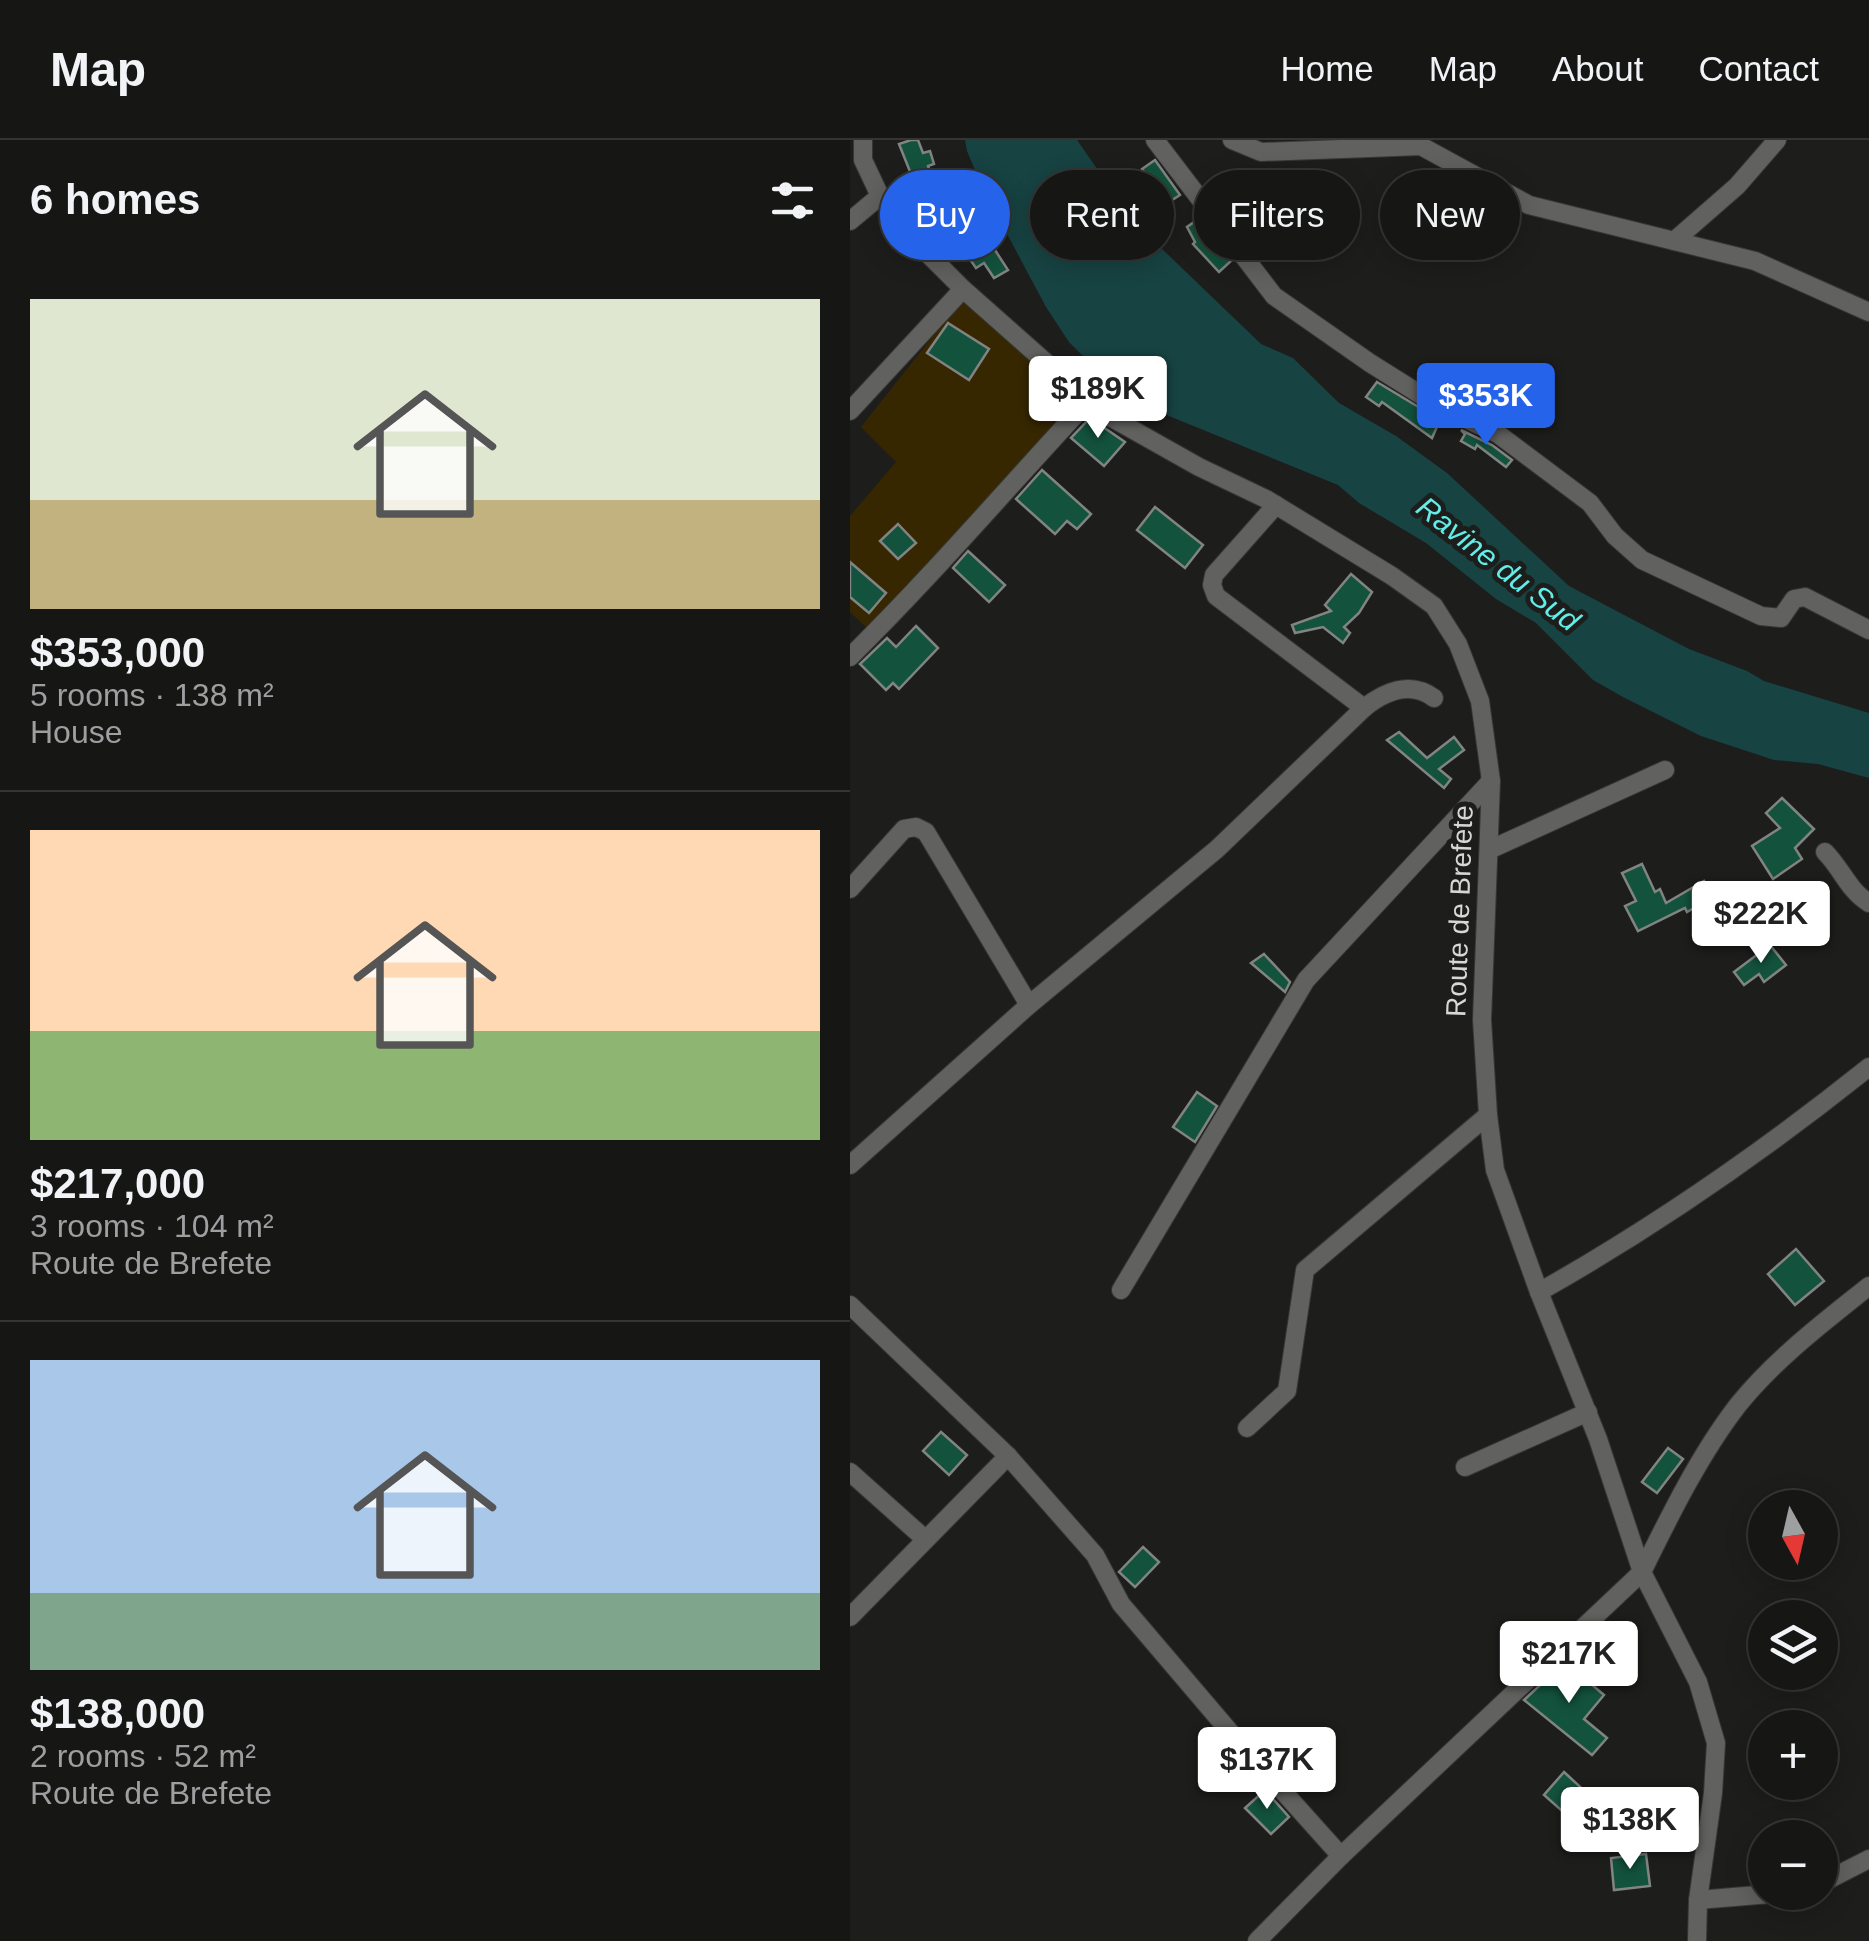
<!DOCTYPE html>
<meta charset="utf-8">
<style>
body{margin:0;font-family:Helvetica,sans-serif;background:#1f1f1e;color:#f1f3f6;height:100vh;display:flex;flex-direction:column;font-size:38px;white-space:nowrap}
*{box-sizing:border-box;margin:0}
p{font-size:32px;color:#9e9fa0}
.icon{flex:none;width:55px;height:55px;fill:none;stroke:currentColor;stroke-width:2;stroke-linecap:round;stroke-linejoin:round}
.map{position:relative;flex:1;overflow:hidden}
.sheet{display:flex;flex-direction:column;background:#161615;width:850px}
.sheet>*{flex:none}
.hud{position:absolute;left:30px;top:30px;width:838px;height:90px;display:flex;gap:20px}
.needle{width:65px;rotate:172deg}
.controls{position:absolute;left:898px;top:1350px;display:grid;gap:20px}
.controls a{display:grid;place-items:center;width:90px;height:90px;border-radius:50%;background:#161615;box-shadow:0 5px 25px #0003,0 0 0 2px #353534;font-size:50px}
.price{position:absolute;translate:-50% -85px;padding:0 22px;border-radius:10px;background:#fff;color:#222;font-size:32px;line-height:65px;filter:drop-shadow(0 2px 5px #0008)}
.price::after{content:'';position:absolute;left:50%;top:60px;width:30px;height:22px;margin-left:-15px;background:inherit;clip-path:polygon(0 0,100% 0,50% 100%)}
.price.on{background:#2563eb;color:#fff}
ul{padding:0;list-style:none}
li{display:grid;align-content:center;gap:20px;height:530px;padding:0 30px}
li+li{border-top:2px solid #353534}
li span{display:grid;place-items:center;height:310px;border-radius:0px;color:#555}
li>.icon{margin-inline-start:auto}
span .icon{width:180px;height:180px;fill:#fffc;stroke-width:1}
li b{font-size:42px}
h2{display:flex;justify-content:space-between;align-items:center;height:120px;padding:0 30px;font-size:42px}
.tag{padding:0 35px;border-radius:45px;background:#161615;box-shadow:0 5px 25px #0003,0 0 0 2px #353534;font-size:35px;line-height:90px}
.tag.on{background:#2563eb;color:#fff}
header{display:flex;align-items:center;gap:60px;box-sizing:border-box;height:140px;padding:0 50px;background:#161615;border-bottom:2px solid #353534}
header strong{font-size:48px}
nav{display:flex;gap:55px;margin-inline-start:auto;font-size:35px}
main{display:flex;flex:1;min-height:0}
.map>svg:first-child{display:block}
.green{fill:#362700}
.water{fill:#174342}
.building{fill:#13523d;stroke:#818483;stroke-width:2.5}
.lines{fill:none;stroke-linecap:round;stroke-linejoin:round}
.minor-casing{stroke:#373836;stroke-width:20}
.minor{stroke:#616160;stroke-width:18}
.labels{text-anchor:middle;stroke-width:10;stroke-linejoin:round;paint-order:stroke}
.street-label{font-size:28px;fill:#d7d8d6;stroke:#1d1e1c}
.water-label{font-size:30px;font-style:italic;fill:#62ede9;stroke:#1d1e1c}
</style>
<header>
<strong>Map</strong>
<nav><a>Home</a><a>Map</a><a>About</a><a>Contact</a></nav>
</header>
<main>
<section class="sheet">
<h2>6 homes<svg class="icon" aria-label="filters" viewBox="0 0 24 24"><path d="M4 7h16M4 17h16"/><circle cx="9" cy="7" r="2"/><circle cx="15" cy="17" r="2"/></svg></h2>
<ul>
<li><span style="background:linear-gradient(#dfe7d0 65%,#c2b280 0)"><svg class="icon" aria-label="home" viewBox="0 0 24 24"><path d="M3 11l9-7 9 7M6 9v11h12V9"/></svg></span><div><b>$353,000</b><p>5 rooms · 138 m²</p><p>House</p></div></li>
<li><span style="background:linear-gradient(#ffd9b3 65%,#8fb573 0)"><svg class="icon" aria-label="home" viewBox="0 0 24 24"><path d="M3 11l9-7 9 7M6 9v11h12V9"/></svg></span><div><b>$217,000</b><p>3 rooms · 104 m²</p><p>Route de Brefete</p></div></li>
<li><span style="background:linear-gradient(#a9c7e8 75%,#7fa58c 0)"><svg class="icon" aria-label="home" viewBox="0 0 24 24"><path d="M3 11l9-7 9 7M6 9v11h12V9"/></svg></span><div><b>$138,000</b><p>2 rooms · 52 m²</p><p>Route de Brefete</p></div></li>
</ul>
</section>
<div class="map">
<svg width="1019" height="1801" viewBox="0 0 1019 1801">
<rect width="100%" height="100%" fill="#1d1e1c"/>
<polygon class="green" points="113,158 225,261 19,490 0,472 0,376 46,322 11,287"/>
<polygon class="water" points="115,0 227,0 284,82 411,204 443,218 489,263 546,296 597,333 719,446 839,509 897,531 914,541 1019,573 1019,638 968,624 924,620 851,596 773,557 743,540 686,483 646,459 576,403 509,363 488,345 319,276 282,245 239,222 219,202 196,167 133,49 117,11"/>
<g class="building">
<polygon points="61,0 68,0 73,13 80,11 84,24 78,26 88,58 108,51 113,65 74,82 61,52 67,49 49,4"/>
<polygon points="305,20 330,55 316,64 292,29"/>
<polygon points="347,80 381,121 369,132 343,104 345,102 337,87"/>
<polygon points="130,87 158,130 144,138 134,123 126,128 115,112 124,106 118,95"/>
<polygon points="98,183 139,209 119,240 77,213"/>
<polygon points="527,242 590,280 582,298 532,262 529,266 516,257"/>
<polygon points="240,278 275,302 254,326 221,298"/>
<polygon points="611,290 642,305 662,320 656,327 627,305 625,309 611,301 615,294"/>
<polygon points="192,330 241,374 227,389 217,381 205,394 166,359"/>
<polygon points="305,367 353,405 335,428 287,390"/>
<polygon points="48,384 66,403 48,419 30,401"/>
<polygon points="118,411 155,445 139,462 103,428"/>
<polygon points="0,422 36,453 19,473 0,457"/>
<polygon points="501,434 522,452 509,473 494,487 500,493 493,503 473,487 445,493 442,485 481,471 475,465"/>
<polygon points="66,486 88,508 49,549 43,543 36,550 10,524 37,498 46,507"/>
<polygon points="549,592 577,618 604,597 614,610 589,629 601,639 594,648 537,600"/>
<polygon points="932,658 964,689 945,708 952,719 923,739 902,706 930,688 916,673"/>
<polygon points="792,724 805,752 810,749 816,763 854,741 863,757 837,772 835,768 788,791 775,766 786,761 772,733"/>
<polygon points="925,750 934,768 912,780 902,762"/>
<polygon points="920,805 936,825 914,842 909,834 894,845 884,832"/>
<polygon points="414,814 440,842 435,852 401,823"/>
<polygon points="347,952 367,966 345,1002 323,987"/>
<polygon points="946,1109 974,1141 945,1165 918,1134"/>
<polygon points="91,1292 117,1315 99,1335 73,1311"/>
<polygon points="818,1308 833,1319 807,1353 792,1342"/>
<polygon points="293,1407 309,1422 285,1447 269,1432"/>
<polygon points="715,1522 754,1555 734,1579 757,1598 742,1615 674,1560"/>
<polygon points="714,1632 739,1655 719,1677 694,1655"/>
<polygon points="415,1650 439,1677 421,1694 395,1668"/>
<polygon points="796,1714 800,1746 764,1750 761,1718"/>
</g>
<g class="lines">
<defs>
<g id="minor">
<polyline points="13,0 13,20 30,56 57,93 113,149 253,273 349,327 416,359 542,436 584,466 608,504 630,561 641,641 632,880 638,975 645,1030 689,1152 748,1299 792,1432 848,1542 866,1603 863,1653 848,1760 847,1801"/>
<polyline points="305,0 424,156 520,223 587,265 648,294 740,363 765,396 792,420 911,476 931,478 944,459 955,457 1019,490"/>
<polyline points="382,0 411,12 571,6 679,65 905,121 1019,172"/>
<polyline points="0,81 30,56"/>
<polyline points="824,101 887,46 927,0"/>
<polyline points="0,271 113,149"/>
<path d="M0,517C83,435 159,346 239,260"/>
<path d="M514,568C534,552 560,540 584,558"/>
<polyline points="639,710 815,630"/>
<path d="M975,712C992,729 998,750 1019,763"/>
<polyline points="0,749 54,689 66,687 76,692 179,865"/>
<polyline points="0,1025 179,865 367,709 514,568 366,456 362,445 364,435 426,365"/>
<polyline points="271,1150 456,840 641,641"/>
<path d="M689,1152C806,1086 914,1011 1019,927"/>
<polyline points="0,1165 158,1316 245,1415 271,1464 386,1599 491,1716"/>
<polyline points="397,1288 437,1251 455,1130 638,975"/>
<polyline points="615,1327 738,1272"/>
<polyline points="0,1332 75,1399"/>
<polyline points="0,1477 158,1316"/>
<polyline points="970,1744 1019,1719"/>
<polyline points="848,1760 943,1752"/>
<path d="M407,1801L491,1716L792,1432C819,1377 850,1314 888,1265C925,1219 974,1182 1019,1146"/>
</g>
</defs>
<use href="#minor" class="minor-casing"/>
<use href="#minor" class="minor"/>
</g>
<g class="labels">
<g class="street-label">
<text transform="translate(609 771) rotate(-88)" y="10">Route de Brefete</text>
</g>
<g class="water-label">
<text transform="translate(648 424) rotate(38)" y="10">Ravine du Sud</text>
</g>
</g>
</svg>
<div class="controls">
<a><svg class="needle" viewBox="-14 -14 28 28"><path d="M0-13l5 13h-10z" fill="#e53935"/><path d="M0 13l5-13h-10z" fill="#9e9fa0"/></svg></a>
<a><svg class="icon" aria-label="layers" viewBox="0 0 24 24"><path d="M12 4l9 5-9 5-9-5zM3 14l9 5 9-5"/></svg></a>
<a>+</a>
<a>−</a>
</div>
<b class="price" style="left:248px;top:301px">$189K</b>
<b class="price on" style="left:636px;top:308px">$353K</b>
<b class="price" style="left:911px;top:826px">$222K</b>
<b class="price" style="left:719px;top:1566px">$217K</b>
<b class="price" style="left:417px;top:1672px">$137K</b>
<b class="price" style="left:780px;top:1732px">$138K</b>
<div class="hud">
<a class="tag on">Buy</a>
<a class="tag">Rent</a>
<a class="tag">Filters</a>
<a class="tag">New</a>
</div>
</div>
</main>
